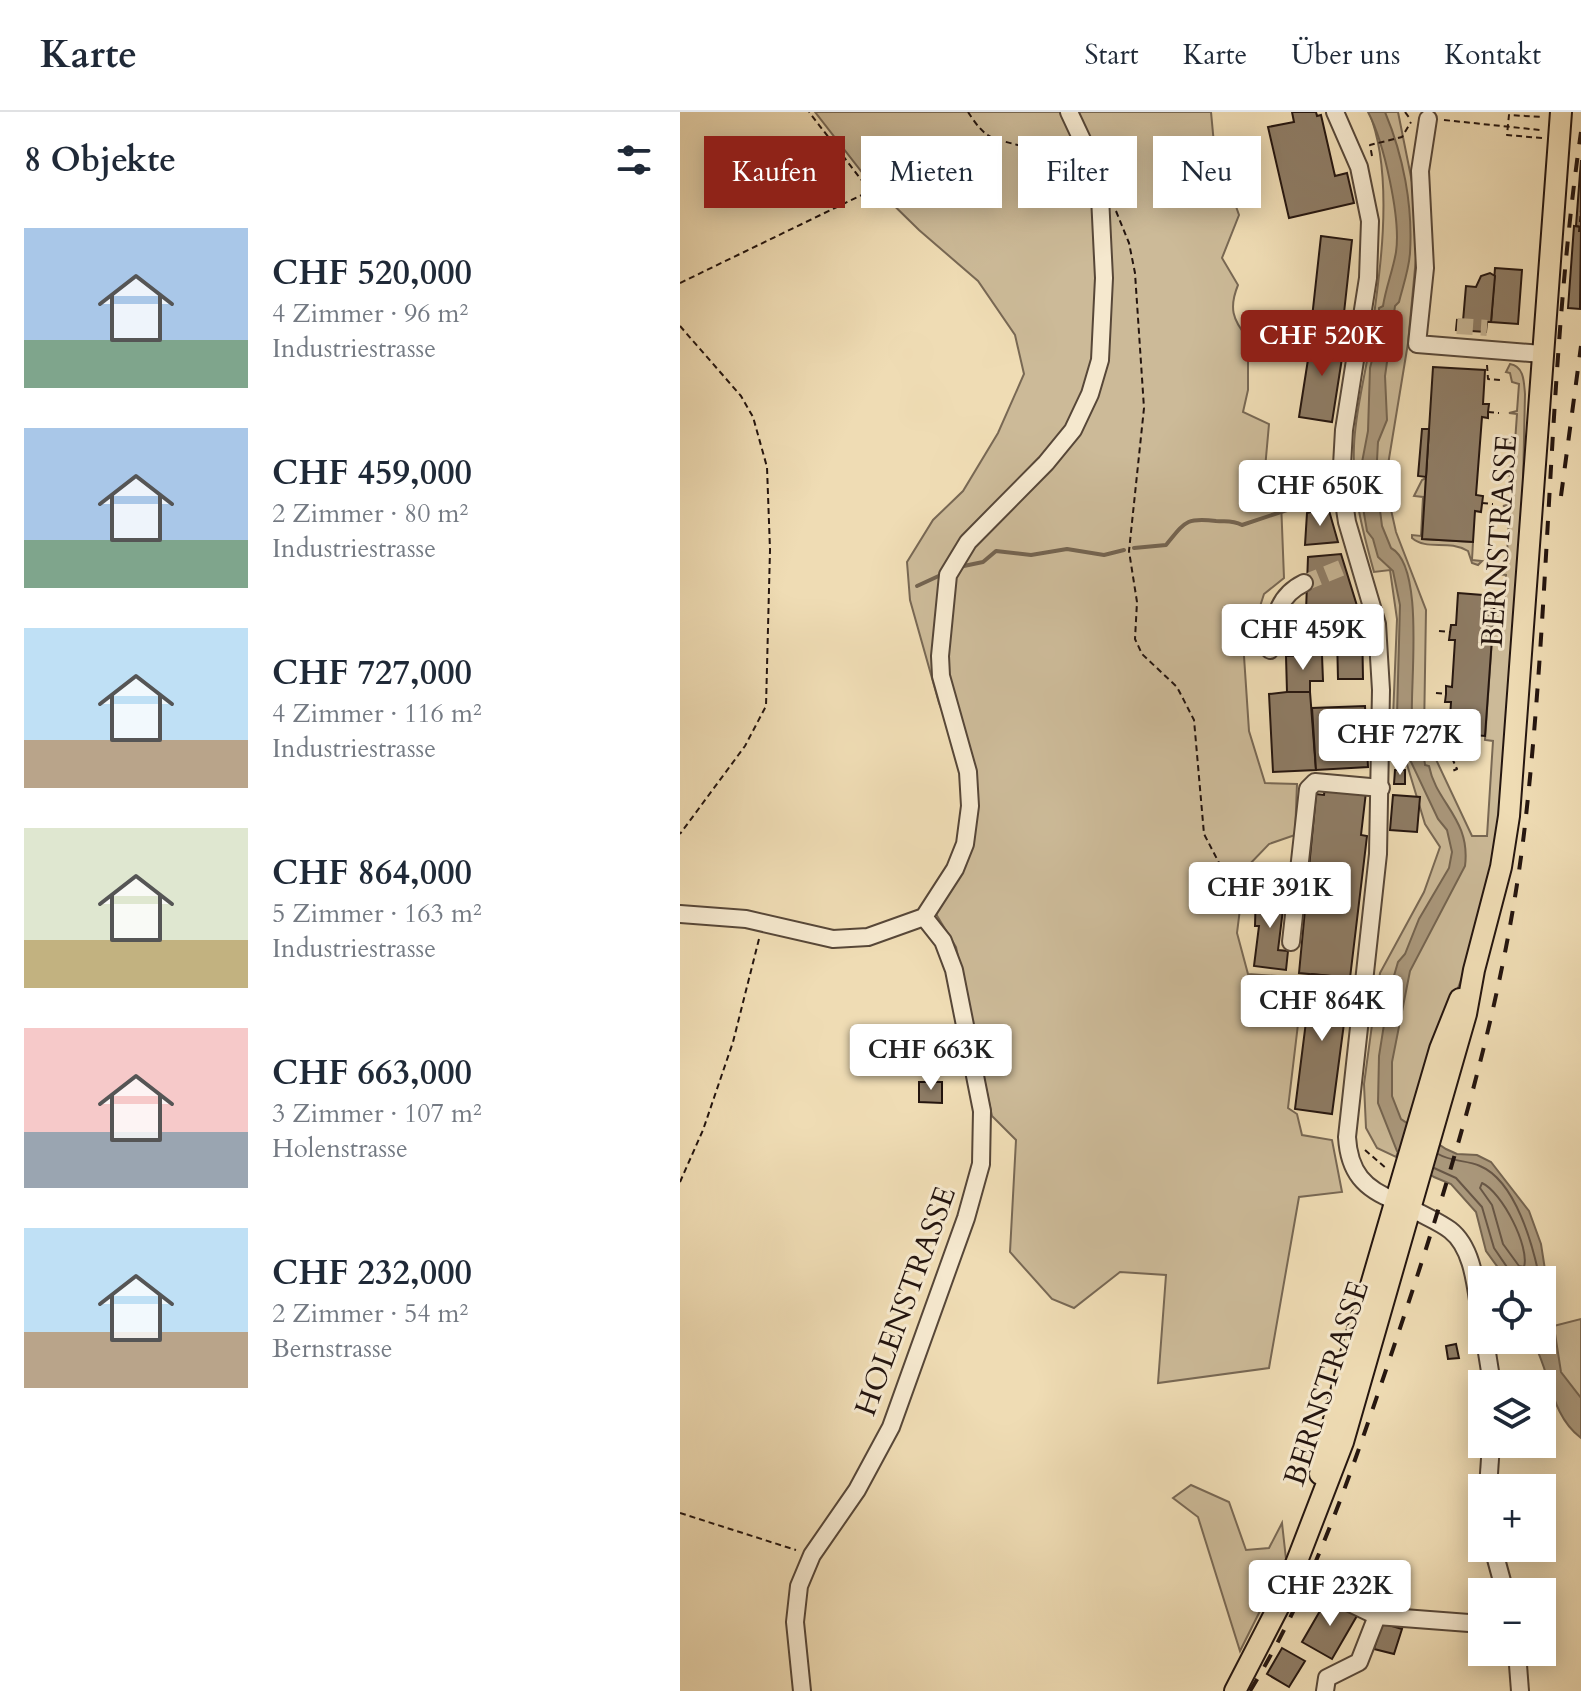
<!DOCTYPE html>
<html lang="de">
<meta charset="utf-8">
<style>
body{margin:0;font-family:Cardo,serif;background:#f2f2f3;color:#1f2937;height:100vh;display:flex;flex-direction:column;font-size:30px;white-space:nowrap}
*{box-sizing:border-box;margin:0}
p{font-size:26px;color:#747a83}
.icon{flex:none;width:44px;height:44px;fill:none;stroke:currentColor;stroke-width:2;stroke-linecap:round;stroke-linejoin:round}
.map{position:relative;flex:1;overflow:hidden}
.panel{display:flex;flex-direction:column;background:#fff;width:680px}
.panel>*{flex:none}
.top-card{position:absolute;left:24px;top:24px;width:756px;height:72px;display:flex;gap:16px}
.fabs{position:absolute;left:788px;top:1154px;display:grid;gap:16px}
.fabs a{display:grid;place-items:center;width:88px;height:88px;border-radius:0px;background:#fff;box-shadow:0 4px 20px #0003;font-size:40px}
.price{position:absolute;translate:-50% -68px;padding:0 18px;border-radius:8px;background:#fff;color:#222;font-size:26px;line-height:52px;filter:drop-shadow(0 2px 4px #0008)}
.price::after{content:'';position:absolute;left:50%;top:48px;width:24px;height:18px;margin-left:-12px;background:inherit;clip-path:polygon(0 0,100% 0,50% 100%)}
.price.active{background:#8f2418;color:#fff}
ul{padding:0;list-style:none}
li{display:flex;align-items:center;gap:24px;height:200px;padding:0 24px}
li span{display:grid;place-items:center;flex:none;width:224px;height:160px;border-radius:0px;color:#555}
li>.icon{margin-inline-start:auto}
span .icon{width:96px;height:96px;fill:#fffc;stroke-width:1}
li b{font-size:34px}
h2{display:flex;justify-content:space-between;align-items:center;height:96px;padding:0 24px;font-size:34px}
.tag{padding:0 28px;border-radius:0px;background:#fff;box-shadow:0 4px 20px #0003;font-size:28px;line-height:72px}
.tag.active{background:#8f2418;color:#fff}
header{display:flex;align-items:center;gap:48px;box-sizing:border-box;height:112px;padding:0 40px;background:#fff;border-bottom:2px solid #e0e1e3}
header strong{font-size:38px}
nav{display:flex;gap:44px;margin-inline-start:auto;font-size:28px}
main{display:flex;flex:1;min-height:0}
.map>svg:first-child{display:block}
.green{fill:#ccba98;stroke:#786854;stroke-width:2}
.water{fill:#aa987c;stroke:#746450;stroke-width:2}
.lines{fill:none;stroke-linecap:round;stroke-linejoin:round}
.shore{stroke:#675646;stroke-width:2}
.stream{stroke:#746450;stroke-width:4}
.building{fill:#8e7c65;stroke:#24150f;stroke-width:2}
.minor-tunnel{stroke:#c6b493;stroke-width:16;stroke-dasharray:16 8;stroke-linecap:butt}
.minor-casing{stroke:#574738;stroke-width:20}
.major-casing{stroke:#24150f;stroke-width:24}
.path{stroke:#24150f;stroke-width:2;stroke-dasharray:6 4;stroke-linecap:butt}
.minor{stroke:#f5e8ce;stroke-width:16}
.major{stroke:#efdcb4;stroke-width:20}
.rail{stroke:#24150f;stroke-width:4;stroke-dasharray:14 14;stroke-linecap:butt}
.labels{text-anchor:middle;stroke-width:6;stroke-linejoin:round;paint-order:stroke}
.street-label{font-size:30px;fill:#24150f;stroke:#f5e8ce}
</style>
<header>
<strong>Karte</strong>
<nav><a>Start</a><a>Karte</a><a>Über uns</a><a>Kontakt</a></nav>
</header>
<main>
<section class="panel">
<h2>8 Objekte<svg class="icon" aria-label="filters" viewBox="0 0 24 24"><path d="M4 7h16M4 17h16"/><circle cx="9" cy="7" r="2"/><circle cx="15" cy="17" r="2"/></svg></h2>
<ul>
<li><span style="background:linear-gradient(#a9c7e8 70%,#7fa58c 0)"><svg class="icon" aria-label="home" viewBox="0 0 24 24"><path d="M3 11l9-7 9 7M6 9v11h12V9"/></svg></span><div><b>CHF 520,000</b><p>4 Zimmer · 96 m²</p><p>Industriestrasse</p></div></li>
<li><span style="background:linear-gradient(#a9c7e8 70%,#7fa58c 0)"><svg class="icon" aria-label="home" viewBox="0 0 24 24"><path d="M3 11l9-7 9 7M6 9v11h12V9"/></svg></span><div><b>CHF 459,000</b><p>2 Zimmer · 80 m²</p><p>Industriestrasse</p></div></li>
<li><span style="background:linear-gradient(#bfe0f5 70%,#b9a48a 0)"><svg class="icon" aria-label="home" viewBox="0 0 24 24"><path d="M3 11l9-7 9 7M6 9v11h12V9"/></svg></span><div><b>CHF 727,000</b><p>4 Zimmer · 116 m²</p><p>Industriestrasse</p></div></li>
<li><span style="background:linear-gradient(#dfe7d0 70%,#c2b280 0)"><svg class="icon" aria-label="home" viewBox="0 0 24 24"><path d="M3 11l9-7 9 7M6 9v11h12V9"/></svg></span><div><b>CHF 864,000</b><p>5 Zimmer · 163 m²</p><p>Industriestrasse</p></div></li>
<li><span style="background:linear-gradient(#f6c9c9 65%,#9aa5b1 0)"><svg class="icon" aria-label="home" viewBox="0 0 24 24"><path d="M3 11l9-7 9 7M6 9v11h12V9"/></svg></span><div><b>CHF 663,000</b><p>3 Zimmer · 107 m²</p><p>Holenstrasse</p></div></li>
<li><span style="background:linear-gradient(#bfe0f5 65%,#b9a48a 0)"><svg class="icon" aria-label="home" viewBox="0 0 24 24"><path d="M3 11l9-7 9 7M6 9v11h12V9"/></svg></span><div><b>CHF 232,000</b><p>2 Zimmer · 54 m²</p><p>Bernstrasse</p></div></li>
</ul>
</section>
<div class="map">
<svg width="901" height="1579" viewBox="0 0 901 1579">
<rect width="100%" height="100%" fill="#efdcb4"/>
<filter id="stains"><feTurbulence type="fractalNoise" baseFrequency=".0025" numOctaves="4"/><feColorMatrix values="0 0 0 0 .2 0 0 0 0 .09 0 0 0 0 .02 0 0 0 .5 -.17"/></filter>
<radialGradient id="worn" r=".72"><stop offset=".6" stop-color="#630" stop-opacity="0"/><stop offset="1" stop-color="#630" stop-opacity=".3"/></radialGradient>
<g class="green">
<path d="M135,0H531L534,32L559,103L542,146L558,173C549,195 552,208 568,226V278L563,300L589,312L583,379L601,389L604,466L584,482L564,544L569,619L585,671L617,672L615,723L589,732L565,757L557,821L568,862L596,864L593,884L621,887L608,996L617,1002L622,1023L652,1028L662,1080L619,1085L589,1256L478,1271L486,1163L440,1160L394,1196L372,1187L330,1140L336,1028L312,1004L276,835L256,802L271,760L288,689L285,659L259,591L230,488L227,450L253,408L283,379L318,321L344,262L335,223L298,169L239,118L188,68Z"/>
<path d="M689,0H718L732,70L737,135L728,231L705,371L716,420L746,498L744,622L792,724H807L813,629L805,628L815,484H825L826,463L816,462L826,459L828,425L821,424L828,422L830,395L823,394L831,392L833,364L825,363L833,361L835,333L827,332L835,330L837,302L829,301L837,299L839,272L832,270L830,261L826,260L830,252C844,254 844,270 845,282L842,417L823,678L814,742L785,857L716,1045L697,1036L686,1016L684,972L694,898L700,861L744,780L760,735L745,712L713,606L717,507L710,458L694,460C682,417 672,379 674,334C675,303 683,273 688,243C699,173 716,66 689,0Z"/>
<path d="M746,366L743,427L793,430L792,448L802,449L798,453L792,451L788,439C768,427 747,439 732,426V423L741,424L743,385L734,384L742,368Z"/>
<polygon points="901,1207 901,1320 862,1217"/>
<polygon points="511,1373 549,1390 566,1438 589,1436 602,1411 606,1447 560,1539 518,1405 493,1386"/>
</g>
<path class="water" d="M688,0H705C723,43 733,93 730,141C729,157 723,174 719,190L715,194L705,264L707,308L698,330L696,367L702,414L711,436C745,454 730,571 732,605C733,622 744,636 745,653L749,654C756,691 791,707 785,754L730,859L712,950V984L721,1007L766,1037L777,1042L797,1043L811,1050L849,1099L861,1132L881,1260L901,1286V1326C869,1302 871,1259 852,1228H862V1168H827L806,1139L796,1100L771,1072L754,1065L717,1039L698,991L699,944L709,881L718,850L725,842L739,807L769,756L772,740L767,718L758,707L724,635L717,604L720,493L713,459L698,445L693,427L687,419L681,384L679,366L688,319L690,256L699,221V196L703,194C706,175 713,158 716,140C721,107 704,30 688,0Z"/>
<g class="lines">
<g class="shore">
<path d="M758,1042C772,1050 787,1048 800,1054C836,1069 853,1134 860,1168"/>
<polyline points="754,1056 776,1066 802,1095 814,1136 831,1161 833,1168"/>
<path d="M802,1071C822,1080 850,1135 844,1155L839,1154L823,1132L812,1093L800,1076Z"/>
</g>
<g class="stream">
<path d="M454,436L486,433C505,410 506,405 536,409C546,410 552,408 562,413L610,397"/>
<polyline points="279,455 303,450 316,439 351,443 387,437 424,443 444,438"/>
<polyline points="237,474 263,462"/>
</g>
</g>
<g class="building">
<polygon points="612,0 636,0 637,4 641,3 655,64 667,61 674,91 609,106 588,15 614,10"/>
<polygon points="901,48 901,115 896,114"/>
<polygon points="894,114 901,115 900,197 888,196"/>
<polygon points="641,124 672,128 663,210 632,206"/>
<polygon points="815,156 842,158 838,212 811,210"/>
<polygon points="810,161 815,164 811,210 807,210 806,220 776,218 777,208 783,209 786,174 796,175 801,164"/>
<polygon points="632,222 665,227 652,310 619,305"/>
<polygon points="753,255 805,258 803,292 809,292 808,300 808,306 802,305 796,383 803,384 801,400 795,399 793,430 742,427"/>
<polygon points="742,317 749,317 746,365 738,364"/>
<polygon points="648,395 658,430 625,433 627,401"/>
<polygon points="661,442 682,510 683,567 658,567 657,524 627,525 628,543 606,544 604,499 626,499 628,445"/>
<polygon points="778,481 815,484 805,624 769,621 771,590 765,590 766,582 766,574 772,575 775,528 769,528 771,513 776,513"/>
<polygon points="628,543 642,543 643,569 630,569 630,580 607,580 606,544"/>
<polygon points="607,580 630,580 636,658 593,660 589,582"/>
<polygon points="685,594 688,655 636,658 632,596"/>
<polygon points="776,622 797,623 796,632 775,630"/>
<polygon points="715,658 725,658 725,672 714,672"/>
<polygon points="645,676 686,680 681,723 687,724 670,866 619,861 636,682 644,683"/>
<polygon points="713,683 740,685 737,720 710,718"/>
<polygon points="576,777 605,781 598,838 608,839 606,858 574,854 579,814 575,814"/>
<polygon points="632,862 670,866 652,1002 615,997"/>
<polygon points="259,913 267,913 267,928 218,926 218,917 259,916"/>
<polygon points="239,970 262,970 262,991 239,990"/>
<polygon points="776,1232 779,1246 768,1247 766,1234"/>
<polygon points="648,1485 678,1502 652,1547 622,1530"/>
<polygon points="702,1511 722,1517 714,1542 694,1537"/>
<polygon points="602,1536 625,1549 609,1575 587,1562"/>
</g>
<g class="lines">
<g class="minor-tunnel">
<polyline points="777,214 807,216"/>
<polyline points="624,471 666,454"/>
</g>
<defs>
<g id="minor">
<path d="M655,0L679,55L690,109L688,166L664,318L661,371L667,410L697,512L701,578L698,742L667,1025C669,1060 684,1077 716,1089"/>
<polyline points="748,7 740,59 745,156 737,232 862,242"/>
<path d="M590,538C595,509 595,485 624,471"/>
<polyline points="0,802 66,807 153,827 188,825 244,805 275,757 285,732 290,694 288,660 261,564 260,544 268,463 288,430 366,351 393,318 410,282 420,248 424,166 419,64 389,0"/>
<polyline points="611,830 628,677 635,670 701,676"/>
<path d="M731,1096C744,1104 758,1109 770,1118C796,1138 796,1184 802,1213"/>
<polyline points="805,1228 812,1272"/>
<polyline points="808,1376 811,1332"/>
<polyline points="813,1436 825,1480"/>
<polyline points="651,1482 697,1504 802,1512"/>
<polyline points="837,1540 840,1579"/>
<polyline points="122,1579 115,1510 119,1474 132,1443 177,1378 211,1315 286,1106 301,1052 302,999 274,858 263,829 244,805"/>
<polyline points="645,1579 647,1566 679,1550 697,1504"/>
</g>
<g id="major">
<polyline points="640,1362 670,1245 760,937 780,887"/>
<polyline points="555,1579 602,1488 663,1330 786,902 794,858 821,755 829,704 881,0"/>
</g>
</defs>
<use href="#minor" class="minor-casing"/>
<use href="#major" class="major-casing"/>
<g class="path">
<path d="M288,0C308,31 313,25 344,35C362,41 379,49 397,56"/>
<polyline points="725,0 731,8"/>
<polyline points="764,8 860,18"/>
<polyline points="862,26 827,23 829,3 863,5"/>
<polyline points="692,44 690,33 722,25 731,10"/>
<polyline points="436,99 449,131 455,161 464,296 449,439 457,490 455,527 462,542 497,575 514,608 524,722 562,795"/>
<polyline points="899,120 901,98"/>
<polyline points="0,171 190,79 129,0"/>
<polyline points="0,214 61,284 73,305 87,355 90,438 86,594 65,634 0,722"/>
<polyline points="807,253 808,267 821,268"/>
<polyline points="808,300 819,301"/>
<polyline points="802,391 813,392"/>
<polyline points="759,519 770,520"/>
<polyline points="756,581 766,582"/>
<polyline points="772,646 777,657 772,659"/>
<polyline points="685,1038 707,1057"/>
<polyline points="0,1070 23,1018 53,930 79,827"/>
<polyline points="0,1401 116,1438"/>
</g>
<use href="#minor" class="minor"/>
<use href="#major" class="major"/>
<g class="rail">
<polyline points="881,384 901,234"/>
<path d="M570,1579C632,1478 670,1364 708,1252C767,1077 824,897 845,713C871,483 868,249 901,20"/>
</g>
</g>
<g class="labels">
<g class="street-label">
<text transform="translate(819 429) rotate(-86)" y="10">BERNSTRASSE</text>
<text transform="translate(225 1189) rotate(-70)" y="10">HOLENSTRASSE</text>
<text transform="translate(646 1271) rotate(-72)" y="10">BERNSTRASSE</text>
</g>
</g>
<rect width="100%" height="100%" filter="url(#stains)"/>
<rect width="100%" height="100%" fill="url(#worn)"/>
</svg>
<div class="fabs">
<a><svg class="icon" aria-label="locate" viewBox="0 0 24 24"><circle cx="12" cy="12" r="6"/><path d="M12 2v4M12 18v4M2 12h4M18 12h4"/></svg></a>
<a><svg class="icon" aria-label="layers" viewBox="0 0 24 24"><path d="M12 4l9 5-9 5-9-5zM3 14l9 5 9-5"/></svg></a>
<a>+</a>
<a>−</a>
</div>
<b class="price active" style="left:642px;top:266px">CHF 520K</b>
<b class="price" style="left:640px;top:416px">CHF 650K</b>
<b class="price" style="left:623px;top:560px">CHF 459K</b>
<b class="price" style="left:720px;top:665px">CHF 727K</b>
<b class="price" style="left:590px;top:818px">CHF 391K</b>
<b class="price" style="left:642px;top:931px">CHF 864K</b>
<b class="price" style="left:251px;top:980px">CHF 663K</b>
<b class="price" style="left:650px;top:1516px">CHF 232K</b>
<div class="top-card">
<a class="tag active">Kaufen</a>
<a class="tag">Mieten</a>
<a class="tag">Filter</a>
<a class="tag">Neu</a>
</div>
</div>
</main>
